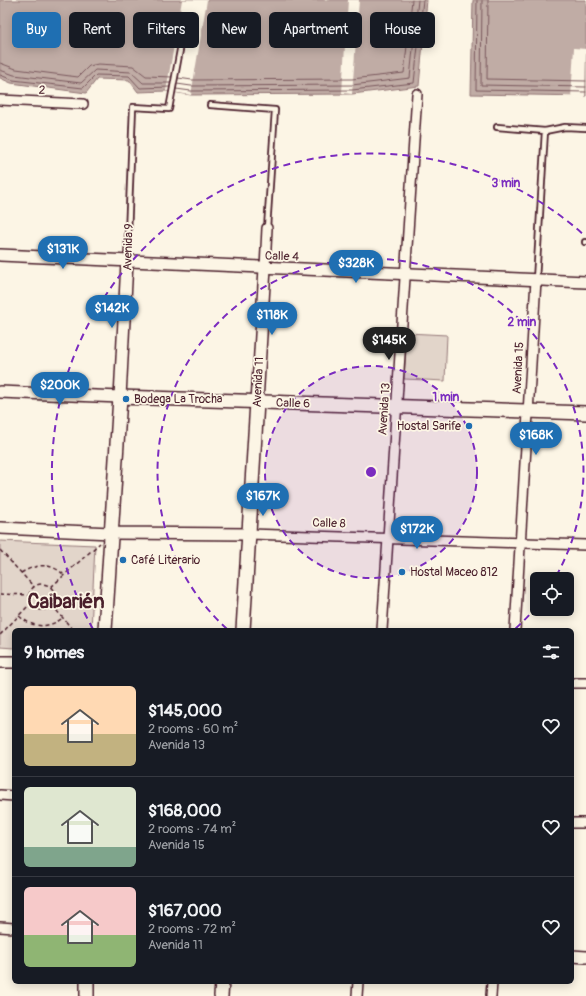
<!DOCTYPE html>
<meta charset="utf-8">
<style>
body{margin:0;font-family:Pangolin,sans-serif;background:#20242c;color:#f1f3f6;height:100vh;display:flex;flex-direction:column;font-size:15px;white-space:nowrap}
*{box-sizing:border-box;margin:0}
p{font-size:13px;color:#9ea1a6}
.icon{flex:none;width:22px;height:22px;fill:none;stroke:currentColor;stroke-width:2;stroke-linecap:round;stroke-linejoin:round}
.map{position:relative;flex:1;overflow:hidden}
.sheet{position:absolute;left:12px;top:628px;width:562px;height:356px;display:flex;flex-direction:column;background:#171b24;border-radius:6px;box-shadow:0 2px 10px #0003}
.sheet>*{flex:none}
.guide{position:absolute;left:12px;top:12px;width:562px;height:36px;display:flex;gap:8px}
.tools{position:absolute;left:530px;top:572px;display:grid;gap:8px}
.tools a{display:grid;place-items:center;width:44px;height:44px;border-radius:6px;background:#171b24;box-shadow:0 2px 10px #0003;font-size:20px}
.price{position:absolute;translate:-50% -34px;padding:0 9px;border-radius:14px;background:#1f6fb2;color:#fff;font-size:13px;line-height:26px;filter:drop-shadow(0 1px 2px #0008)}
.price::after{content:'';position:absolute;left:50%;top:24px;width:12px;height:9px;margin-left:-6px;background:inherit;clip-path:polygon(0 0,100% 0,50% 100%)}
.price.current{background:#222;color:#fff}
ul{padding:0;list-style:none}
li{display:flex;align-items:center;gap:12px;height:100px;padding:0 12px}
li+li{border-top:1px solid #363941}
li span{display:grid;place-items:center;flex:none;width:112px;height:80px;border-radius:6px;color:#555}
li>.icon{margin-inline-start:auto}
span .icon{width:48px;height:48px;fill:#fffc;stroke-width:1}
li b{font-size:17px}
h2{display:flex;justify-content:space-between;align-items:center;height:48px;padding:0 12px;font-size:17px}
.tag{padding:0 14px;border-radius:6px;background:#171b24;box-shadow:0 2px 10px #0003;font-size:14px;line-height:36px}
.tag.current{background:#1f6fb2;color:#fff}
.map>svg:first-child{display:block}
.green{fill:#e2d5ca;stroke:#967a7a}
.water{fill:#c0aca5;stroke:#917474}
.pier{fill:#fcf5e5}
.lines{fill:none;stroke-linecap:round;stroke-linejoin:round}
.shore{stroke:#79575c;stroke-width:1}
.service-casing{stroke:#4a1f2b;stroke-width:8}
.minor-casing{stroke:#4a1f2b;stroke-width:12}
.tertiary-casing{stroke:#4a1f2b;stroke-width:14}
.secondary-casing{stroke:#4a1f2b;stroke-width:16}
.path{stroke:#4a1f2b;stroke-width:1.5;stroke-dasharray:4 3;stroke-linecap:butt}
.service{stroke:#fcf5e5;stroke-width:4.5}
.minor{stroke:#fcf5e5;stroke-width:9}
.tertiary{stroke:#fcf5e5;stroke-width:11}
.secondary{stroke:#fcf5e5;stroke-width:13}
.ring{fill:none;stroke:#7b2cbf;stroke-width:2;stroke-dasharray:7 5}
.poi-dot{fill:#1f6fb2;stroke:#fcf5e5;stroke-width:1.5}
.labels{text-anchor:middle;stroke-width:3.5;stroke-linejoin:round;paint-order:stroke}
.street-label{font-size:12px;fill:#4a1f2b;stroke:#fcf5e5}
.poi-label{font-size:12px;fill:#4a1f2b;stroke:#fcf5e5;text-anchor:start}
.town-label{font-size:20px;font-weight:bold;fill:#4a1f2b;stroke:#fcf5e5}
.centre{fill:#7b2cbf;stroke:#fcf5e5;stroke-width:2}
.ring-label{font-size:12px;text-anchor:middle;font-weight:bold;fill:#7b2cbf;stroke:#fcf5e5;stroke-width:3.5;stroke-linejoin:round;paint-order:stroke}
</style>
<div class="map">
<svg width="586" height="996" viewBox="0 0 586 996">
<rect width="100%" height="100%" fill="#fcf5e5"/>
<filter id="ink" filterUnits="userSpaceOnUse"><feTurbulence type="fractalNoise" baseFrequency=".025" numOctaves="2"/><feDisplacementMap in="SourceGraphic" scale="8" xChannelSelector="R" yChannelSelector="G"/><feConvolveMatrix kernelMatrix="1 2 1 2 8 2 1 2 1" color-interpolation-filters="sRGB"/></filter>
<g filter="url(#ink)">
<g class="green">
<polygon points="407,333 447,335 445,381 404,379"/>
<polygon points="0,541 95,545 91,630 14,630 14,648 0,647"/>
</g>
<g class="water">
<polygon points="0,0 427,0 419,86 352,94 191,95 166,91 138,92 129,80 97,79 86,93 11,83 0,78"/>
<polygon points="473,0 586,0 586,96 471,94"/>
</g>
<g class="pier">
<polygon points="182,0 207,0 191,95 166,91"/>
<polygon points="348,0 359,0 352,94 342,93"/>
<polygon points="574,48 586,49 585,98 571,98"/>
</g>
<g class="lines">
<g class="shore">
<polyline points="477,0 476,90 586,92"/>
<polyline points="482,0 481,85 586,87"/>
<polyline points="488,0 487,79 586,81"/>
<polyline points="0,63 16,69 78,77 89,66 98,64 133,66 146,76 172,77"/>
<polyline points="0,70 14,75 81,83 95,70 131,72 143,83 171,83"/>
<polyline points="0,75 13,80 83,88 96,75 129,76 140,88 170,87"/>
<polyline points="178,78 192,80 352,79 404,73 412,0"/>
<polyline points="177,84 191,86 352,85 410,78 418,0"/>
<polyline points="176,89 191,91 352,90 414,83 423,0"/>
</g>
<defs>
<g id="service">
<polyline points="210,105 275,110 267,228"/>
<polyline points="497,127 545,131 536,280"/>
<polyline points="545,131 565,127 586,128"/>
<polyline points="585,242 586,242"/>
<polyline points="127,260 133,107 169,109 185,23"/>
</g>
<g id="minor">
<polyline points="0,100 83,104"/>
<polyline points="265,268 267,228"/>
<polyline points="250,534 586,545"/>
<polyline points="382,630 417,94"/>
<polyline points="515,630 536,280"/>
<polyline points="572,683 586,683"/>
<polyline points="0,795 14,796"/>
<polyline points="572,823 586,823"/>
<polyline points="0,927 14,928"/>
<polyline points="357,996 358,982"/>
<polyline points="491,996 492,982"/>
</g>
<g id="tertiary">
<polyline points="0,255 586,282"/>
<polyline points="0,392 120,397 127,262"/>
<polyline points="257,402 265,268"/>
<polyline points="0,528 111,533 250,534"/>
<polyline points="0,662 14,662"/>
<polyline points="572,956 586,957"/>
</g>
<g id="secondary">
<polyline points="105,630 120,397 586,413"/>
<polyline points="243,630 257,402"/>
<polyline points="87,996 87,982"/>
<polyline points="221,996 222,982"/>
</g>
</defs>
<use href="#service" class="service-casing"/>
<use href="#minor" class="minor-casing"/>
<use href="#tertiary" class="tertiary-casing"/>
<use href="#secondary" class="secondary-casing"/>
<g class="path">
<polyline points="0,550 34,587"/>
<path d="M21,573C36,564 51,562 64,575"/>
<circle cx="42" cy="597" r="13"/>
<polyline points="51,587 100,543"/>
<polyline points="0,594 29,595"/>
<polyline points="52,605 73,630"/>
<path d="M19,616C33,628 47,629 63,618"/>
<polyline points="0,635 31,603"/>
</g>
<use href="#service" class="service"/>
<use href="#minor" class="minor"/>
<use href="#tertiary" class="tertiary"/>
<use href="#secondary" class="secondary"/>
</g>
</g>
<circle cx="371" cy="472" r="106" fill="#7b2cbf" fill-opacity=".12"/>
<g class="ring">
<circle cx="371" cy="472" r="106"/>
<path d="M537 606A213 213 0 0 1 515 629M227 629A213 213 0 1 1 555 578"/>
<path d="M93 629A319 319 0 0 1 584 235"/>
</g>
<g class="poi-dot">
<circle cx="126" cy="399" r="4"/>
<circle cx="469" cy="426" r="4"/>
<circle cx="123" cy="560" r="4"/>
<circle cx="402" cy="572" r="4"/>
</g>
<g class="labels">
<g class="street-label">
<text transform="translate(42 90) rotate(3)" y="4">2</text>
<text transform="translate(128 247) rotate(-88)" y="4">Avenida 9</text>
<text transform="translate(282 256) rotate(2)" y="4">Calle 4</text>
<text transform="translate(518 368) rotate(-87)" y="4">Avenida 15</text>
<text transform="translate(258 382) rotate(-87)" y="4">Avenida 11</text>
<text transform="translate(293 403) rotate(2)" y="4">Calle 6</text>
<text transform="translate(384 409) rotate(-86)" y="4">Avenida 13</text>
<text transform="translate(329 523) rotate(2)" y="4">Calle 8</text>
</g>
<g class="poi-label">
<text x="134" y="403">Bodega La Trocha</text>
<text x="461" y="430" text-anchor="end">Hostal Sarife</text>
<text x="131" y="564">Café Literario</text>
<text x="410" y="576">Hostal Maceo 812</text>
</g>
<g class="town-label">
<text x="66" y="608">Caibarién</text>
</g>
</g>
<circle cx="371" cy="472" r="6" class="centre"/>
<g class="ring-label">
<text x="506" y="187">3 min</text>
<text x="522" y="326">2 min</text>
<text x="446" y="401">1 min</text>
</g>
</svg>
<div class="tools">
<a><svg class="icon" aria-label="locate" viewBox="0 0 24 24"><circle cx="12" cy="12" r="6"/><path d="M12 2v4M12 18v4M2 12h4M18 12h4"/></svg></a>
</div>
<b class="price" style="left:63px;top:270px">$131K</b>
<b class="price" style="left:356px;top:284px">$328K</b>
<b class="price" style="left:112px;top:329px">$142K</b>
<b class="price" style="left:272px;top:336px">$118K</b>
<b class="price current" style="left:389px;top:361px">$145K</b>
<b class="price" style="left:60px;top:406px">$200K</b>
<b class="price" style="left:536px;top:456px">$168K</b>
<b class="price" style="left:263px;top:517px">$167K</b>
<b class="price" style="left:417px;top:550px">$172K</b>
<div class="guide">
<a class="tag current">Buy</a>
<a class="tag">Rent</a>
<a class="tag">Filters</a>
<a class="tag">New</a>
<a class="tag">Apartment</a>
<a class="tag">House</a>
</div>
<section class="sheet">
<h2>9 homes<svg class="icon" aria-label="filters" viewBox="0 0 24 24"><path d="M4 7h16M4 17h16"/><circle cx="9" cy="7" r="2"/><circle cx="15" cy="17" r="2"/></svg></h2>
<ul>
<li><span style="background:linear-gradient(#ffd9b3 60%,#c2b280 0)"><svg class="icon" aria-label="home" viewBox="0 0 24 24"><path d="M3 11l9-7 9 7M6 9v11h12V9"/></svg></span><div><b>$145,000</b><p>2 rooms · 60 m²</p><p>Avenida 13</p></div><svg class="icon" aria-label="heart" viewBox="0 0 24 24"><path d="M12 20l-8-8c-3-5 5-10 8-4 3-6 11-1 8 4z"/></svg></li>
<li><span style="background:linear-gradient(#dfe7d0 75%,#7fa58c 0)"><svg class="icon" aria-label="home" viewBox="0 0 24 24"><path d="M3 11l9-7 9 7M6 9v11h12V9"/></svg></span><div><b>$168,000</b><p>2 rooms · 74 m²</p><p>Avenida 15</p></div><svg class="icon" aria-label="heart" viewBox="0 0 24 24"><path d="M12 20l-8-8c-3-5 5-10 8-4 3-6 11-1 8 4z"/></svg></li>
<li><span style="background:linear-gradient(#f6c9c9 60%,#8fb573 0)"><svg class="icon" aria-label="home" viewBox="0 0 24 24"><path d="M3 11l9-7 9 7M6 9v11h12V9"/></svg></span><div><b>$167,000</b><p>2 rooms · 72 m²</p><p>Avenida 11</p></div><svg class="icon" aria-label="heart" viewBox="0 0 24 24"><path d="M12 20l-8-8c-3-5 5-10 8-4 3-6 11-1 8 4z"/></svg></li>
</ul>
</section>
</div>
